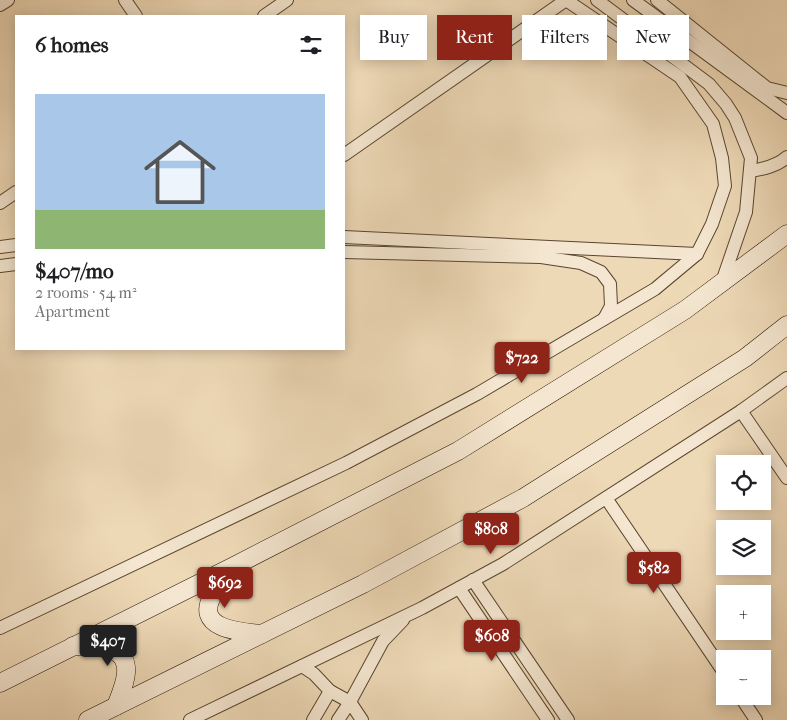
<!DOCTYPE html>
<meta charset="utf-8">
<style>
body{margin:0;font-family:"IM FELL French Canon",serif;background:#f6f6f6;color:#202124;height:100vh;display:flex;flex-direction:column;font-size:19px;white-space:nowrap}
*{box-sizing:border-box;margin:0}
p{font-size:16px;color:#757577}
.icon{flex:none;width:28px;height:28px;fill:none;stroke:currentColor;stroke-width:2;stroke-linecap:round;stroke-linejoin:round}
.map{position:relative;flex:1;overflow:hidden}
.side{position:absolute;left:15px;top:15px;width:330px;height:335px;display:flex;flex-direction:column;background:#fff;border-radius:0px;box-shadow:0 2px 12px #0003}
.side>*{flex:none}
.hud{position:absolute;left:360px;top:15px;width:351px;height:45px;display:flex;gap:10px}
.tools{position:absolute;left:716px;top:455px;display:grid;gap:10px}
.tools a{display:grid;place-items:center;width:55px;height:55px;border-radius:0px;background:#fff;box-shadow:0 2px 12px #0003;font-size:25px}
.price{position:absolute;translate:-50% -42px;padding:0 11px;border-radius:5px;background:#8f2418;color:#fff;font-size:16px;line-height:32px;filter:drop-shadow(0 1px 2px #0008)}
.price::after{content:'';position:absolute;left:50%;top:30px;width:15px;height:11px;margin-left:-8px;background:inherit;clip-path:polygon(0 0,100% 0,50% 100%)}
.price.on{background:#222;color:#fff}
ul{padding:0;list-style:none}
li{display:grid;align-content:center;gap:10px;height:265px;padding:0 20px}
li+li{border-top:1px solid #e0e0e0}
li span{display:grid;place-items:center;height:155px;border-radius:0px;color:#555}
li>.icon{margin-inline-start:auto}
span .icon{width:90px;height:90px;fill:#fffc;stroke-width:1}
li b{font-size:21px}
h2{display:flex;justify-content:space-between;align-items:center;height:60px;padding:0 20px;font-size:21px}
.pill{padding:0 18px;border-radius:0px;background:#fff;box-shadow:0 2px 12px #0003;font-size:18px;line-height:45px}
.pill.on{background:#8f2418;color:#fff}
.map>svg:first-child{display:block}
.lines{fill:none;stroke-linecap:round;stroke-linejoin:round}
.minor-casing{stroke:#5a462e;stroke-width:14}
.secondary-casing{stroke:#291500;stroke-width:19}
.minor{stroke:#f4e6d0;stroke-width:12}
.secondary{stroke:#f4e6d0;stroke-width:18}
</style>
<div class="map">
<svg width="787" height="720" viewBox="0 0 787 720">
<rect width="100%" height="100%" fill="#eed9b7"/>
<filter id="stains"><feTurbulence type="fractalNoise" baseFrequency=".004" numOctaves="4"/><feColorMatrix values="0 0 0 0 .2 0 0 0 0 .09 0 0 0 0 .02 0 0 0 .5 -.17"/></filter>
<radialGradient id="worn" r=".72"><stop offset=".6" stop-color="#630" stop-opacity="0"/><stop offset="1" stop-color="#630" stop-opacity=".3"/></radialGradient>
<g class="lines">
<defs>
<g id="minor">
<polyline points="125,0 136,16"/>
<polyline points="597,0 709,84 726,104 735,118 751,158 746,212 722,282"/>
<polyline points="633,0 787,113"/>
<polyline points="657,0 767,88 787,93"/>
<polyline points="0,5 8,0"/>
<polyline points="264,16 287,0"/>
<polyline points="344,155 566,0"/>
<path d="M750,171C764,169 777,166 787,157"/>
<polyline points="0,203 16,192"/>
<polyline points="344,237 697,254"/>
<polyline points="0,247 16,245"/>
<polyline points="344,252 541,257 581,263 601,272 610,284 611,306 604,319"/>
<polyline points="0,266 16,264"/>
<polyline points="741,411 787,478"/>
<polyline points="606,498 725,674"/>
<polyline points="473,580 568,720"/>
<polyline points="459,588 548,720"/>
<polyline points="0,628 346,463 477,394 655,289 697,254 712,224 725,186 722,158 713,124 680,77 566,0"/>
<polyline points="302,666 314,674 330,691 313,720"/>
<polyline points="330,691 350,702 362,720"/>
<polyline points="740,696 756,720"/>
<polyline points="190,720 422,608 503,564 741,411 787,378"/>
<polyline points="338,720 350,702 383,641 403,620"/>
</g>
<g id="secondary">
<path d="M232,569C226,577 218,586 213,595C193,629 240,632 262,634"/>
<path d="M73,646C84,647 98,646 109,649C138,657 123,688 116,706"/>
<polyline points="0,683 234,566 458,451 685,310 787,234"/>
<polyline points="88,720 363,584 523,498 745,358 787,325"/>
</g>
</defs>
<use href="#minor" class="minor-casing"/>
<use href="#secondary" class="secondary-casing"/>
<use href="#minor" class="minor"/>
<use href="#secondary" class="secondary"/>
</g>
<rect width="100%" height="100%" filter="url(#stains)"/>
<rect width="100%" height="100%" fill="url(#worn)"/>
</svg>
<div class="tools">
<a><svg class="icon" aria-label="locate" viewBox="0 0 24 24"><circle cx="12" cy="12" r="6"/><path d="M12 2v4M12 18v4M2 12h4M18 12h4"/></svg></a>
<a><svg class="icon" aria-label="layers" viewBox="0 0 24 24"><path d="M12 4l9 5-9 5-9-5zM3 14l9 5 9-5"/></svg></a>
<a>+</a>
<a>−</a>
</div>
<b class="price" style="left:522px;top:384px">$722</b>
<b class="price" style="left:491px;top:555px">$808</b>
<b class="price" style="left:654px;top:594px">$582</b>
<b class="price" style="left:225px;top:609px">$692</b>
<b class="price" style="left:492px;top:662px">$608</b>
<b class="price on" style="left:108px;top:667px">$407</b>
<div class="hud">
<a class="pill">Buy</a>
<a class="pill on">Rent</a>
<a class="pill">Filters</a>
<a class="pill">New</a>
</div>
<section class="side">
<h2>6 homes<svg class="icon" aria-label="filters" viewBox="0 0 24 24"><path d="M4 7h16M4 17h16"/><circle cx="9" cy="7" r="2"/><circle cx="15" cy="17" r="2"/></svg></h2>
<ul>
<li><span style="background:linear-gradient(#a9c7e8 75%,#8fb573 0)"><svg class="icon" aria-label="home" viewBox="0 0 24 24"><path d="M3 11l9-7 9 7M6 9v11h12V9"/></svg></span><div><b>$407/mo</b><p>2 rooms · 54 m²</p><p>Apartment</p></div></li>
</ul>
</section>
</div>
